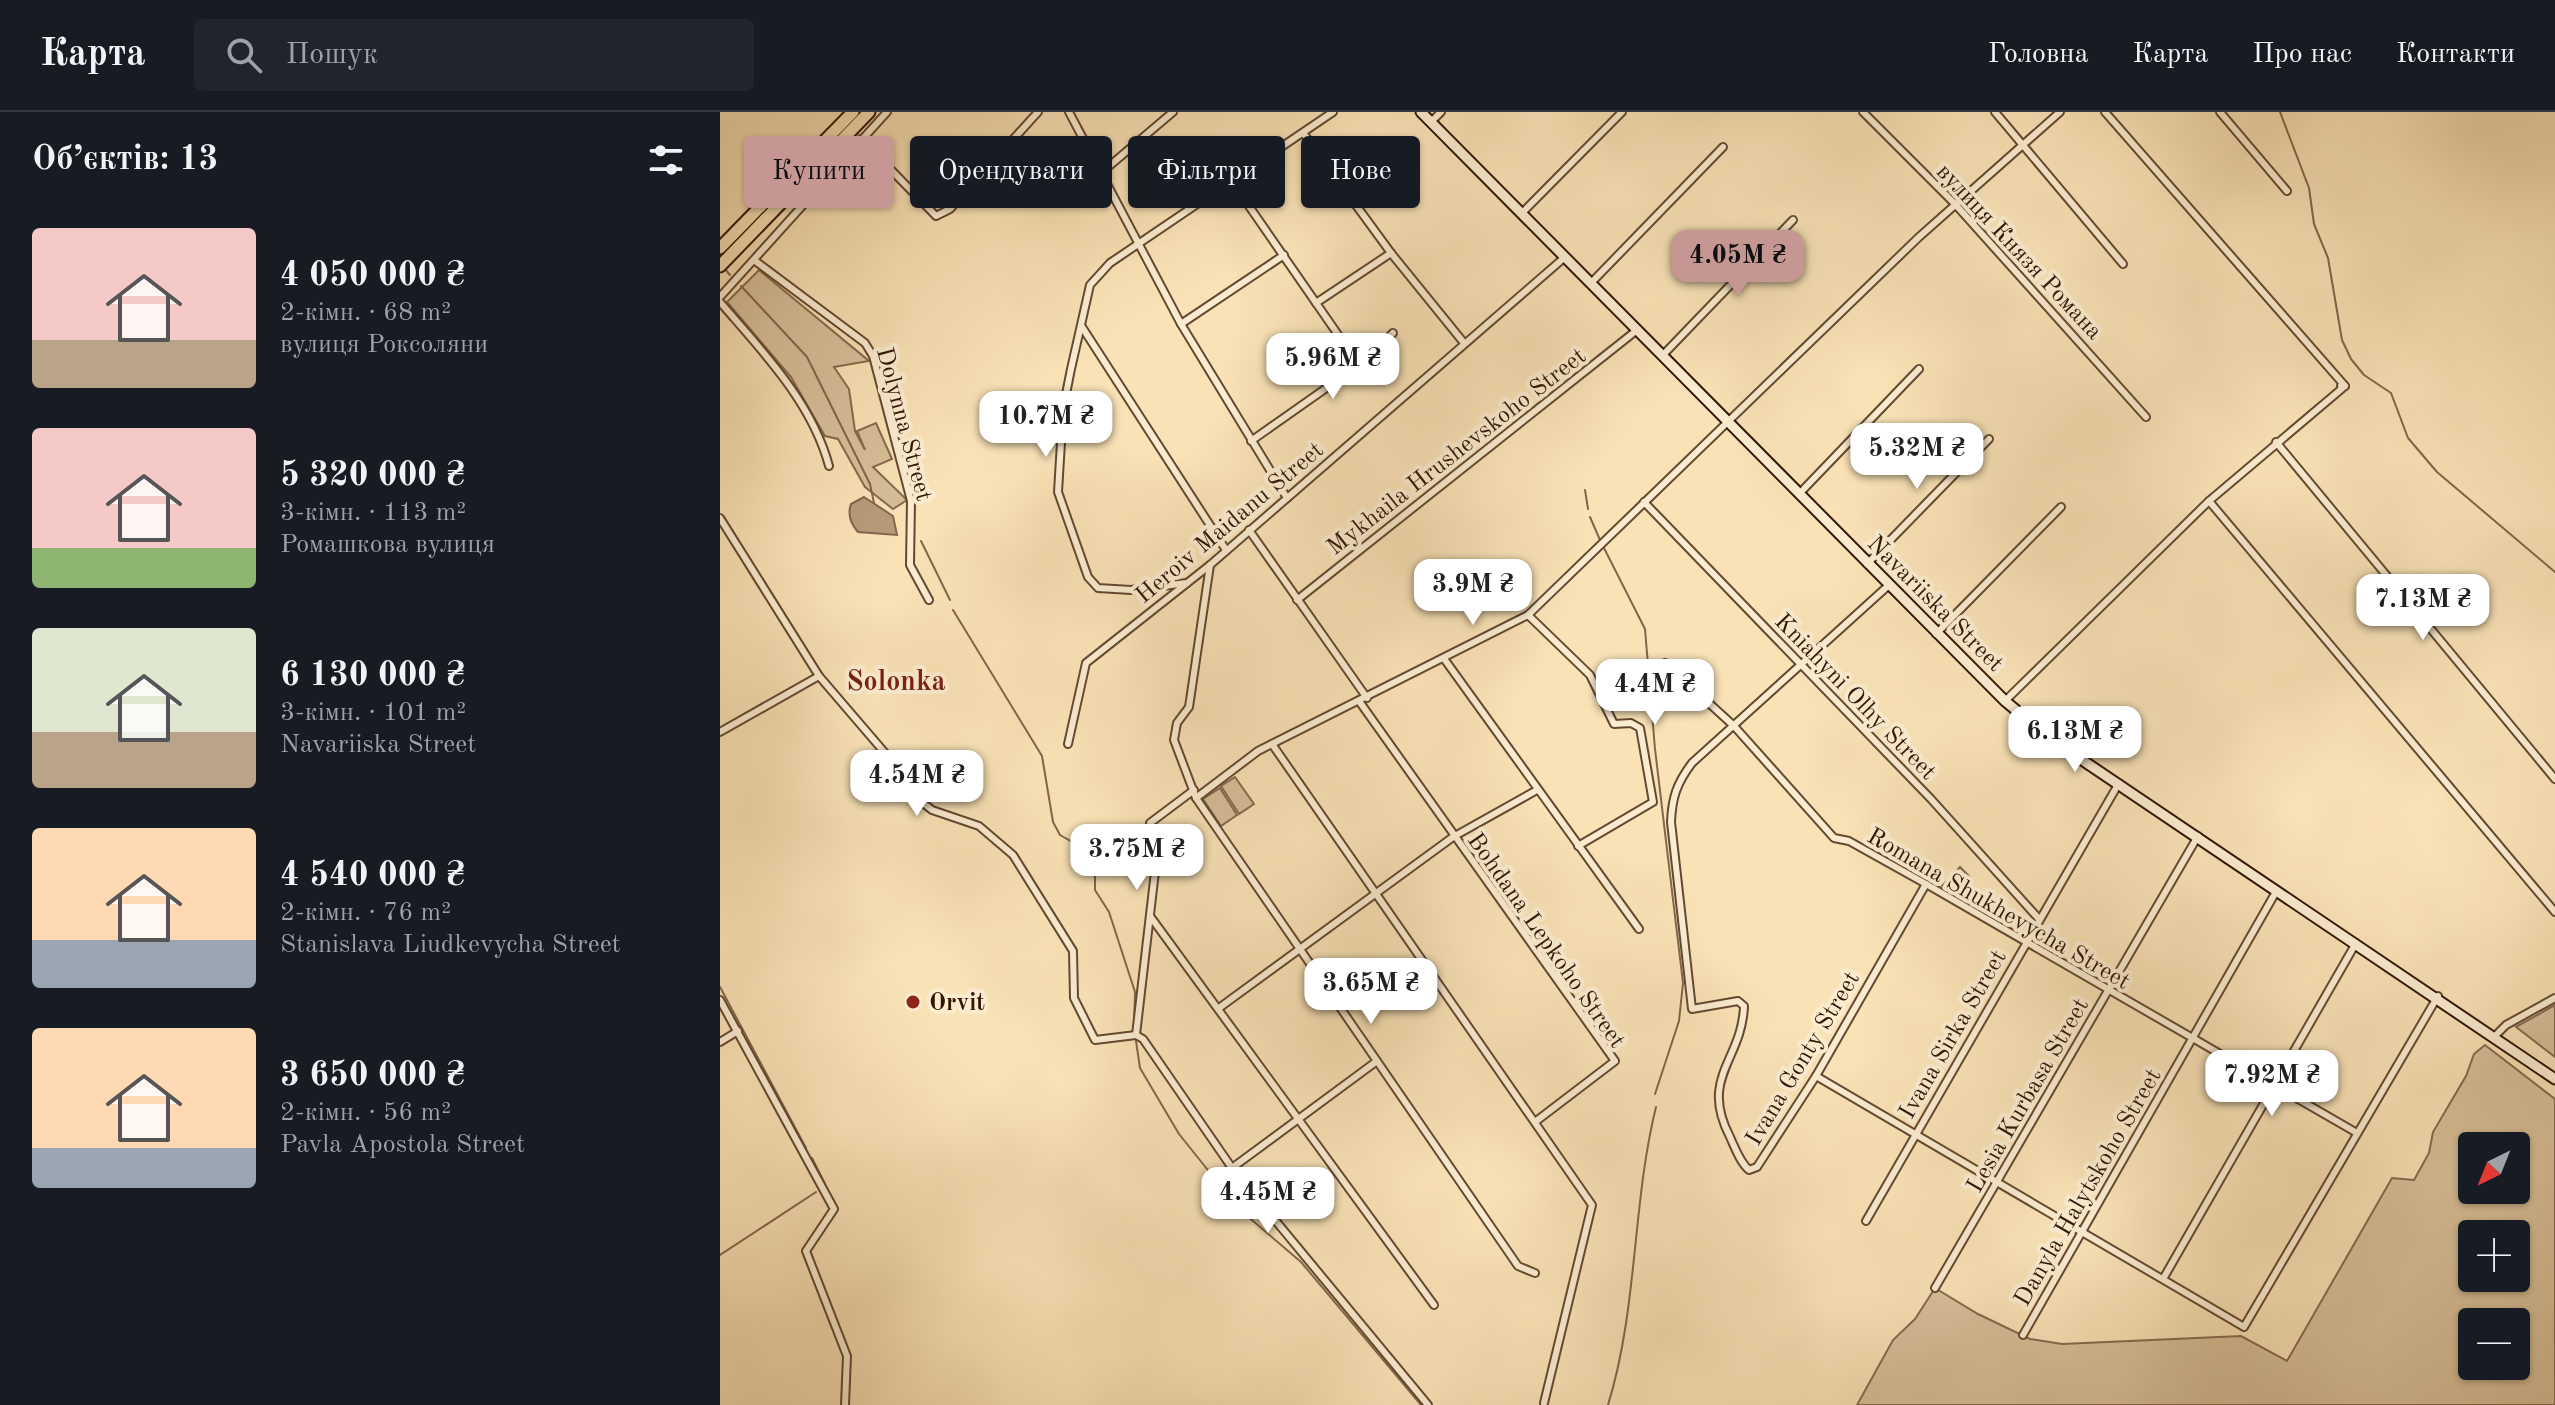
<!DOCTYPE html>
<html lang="uk">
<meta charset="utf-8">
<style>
body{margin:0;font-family:"Old Standard TT",serif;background:#20242c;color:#f1f3f6;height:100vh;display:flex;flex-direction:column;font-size:30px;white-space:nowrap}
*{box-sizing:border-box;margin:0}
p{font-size:26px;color:#9ea1a6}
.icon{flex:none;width:44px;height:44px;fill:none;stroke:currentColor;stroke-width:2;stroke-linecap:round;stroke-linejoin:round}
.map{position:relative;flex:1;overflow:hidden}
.side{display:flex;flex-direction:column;background:#171b24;width:720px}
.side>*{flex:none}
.top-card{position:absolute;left:24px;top:24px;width:760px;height:72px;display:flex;gap:16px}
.needle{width:52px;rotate:223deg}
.buttons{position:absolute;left:1738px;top:1020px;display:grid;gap:16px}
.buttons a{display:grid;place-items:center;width:72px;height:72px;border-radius:8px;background:#171b24;box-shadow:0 2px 6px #0004;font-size:40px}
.price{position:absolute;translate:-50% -68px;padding:0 18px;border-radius:16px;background:#fff;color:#222;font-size:26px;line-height:52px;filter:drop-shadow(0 2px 4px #0008)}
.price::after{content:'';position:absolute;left:50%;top:48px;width:24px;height:18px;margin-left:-12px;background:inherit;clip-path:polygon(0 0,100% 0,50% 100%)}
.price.current{background:#c59692;color:#111}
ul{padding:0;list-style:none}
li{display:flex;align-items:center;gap:24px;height:200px;padding:0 32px}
li span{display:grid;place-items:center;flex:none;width:224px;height:160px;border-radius:8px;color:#555}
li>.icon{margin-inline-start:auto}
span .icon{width:96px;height:96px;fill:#fffc;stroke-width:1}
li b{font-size:34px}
h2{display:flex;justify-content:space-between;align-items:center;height:96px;padding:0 32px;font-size:34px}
.tag{padding:0 28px;border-radius:8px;background:#171b24;box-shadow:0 2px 6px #0004;font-size:28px;line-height:72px}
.tag.current{background:#c59692;color:#111}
header{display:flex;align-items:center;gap:48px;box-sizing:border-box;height:112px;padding:0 40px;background:#171b24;border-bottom:2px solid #363941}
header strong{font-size:38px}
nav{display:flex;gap:44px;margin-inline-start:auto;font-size:28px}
.search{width:560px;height:72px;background:#20242c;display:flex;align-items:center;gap:20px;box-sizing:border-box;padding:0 28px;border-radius:8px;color:#9ea1a6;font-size:30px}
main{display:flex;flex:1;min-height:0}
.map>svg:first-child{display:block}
.green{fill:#d7bf98;stroke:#856a4e;stroke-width:2;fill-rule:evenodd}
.water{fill:#b69c7a;stroke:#82664b;stroke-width:2}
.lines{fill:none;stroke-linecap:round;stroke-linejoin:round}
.stream{stroke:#82664b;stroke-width:2}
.street-casing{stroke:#644831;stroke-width:10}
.secondary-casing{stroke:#331505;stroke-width:13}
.highway-casing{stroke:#331505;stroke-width:15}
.street{stroke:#fbecd0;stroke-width:6}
.secondary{stroke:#fbecd0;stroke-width:9}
.highway{stroke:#f9e2b6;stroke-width:11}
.poi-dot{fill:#8f2418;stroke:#fbecd0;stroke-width:3}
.labels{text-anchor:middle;stroke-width:8;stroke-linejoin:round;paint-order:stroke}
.street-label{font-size:24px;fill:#331505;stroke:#fbecd0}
.poi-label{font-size:24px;font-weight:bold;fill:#331505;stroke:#fbecd0;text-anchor:start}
.quarter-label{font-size:28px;font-weight:bold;fill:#7a1f14;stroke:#fbecd0}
</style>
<header>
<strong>Карта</strong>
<div class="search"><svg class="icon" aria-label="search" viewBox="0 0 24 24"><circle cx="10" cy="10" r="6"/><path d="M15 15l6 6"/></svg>Пошук</div>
<nav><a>Головна</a><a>Карта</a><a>Про нас</a><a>Контакти</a></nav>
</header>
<main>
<section class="side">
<h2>Об’єктів: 13<svg class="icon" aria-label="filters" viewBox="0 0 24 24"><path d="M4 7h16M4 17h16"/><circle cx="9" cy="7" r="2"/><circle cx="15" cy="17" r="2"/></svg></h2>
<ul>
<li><span style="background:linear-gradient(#f6c9c9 70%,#b9a48a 0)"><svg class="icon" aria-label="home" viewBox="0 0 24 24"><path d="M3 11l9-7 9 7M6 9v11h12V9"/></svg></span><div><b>4 050 000 ₴</b><p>2-кімн. · 68 m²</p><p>вулиця Роксоляни</p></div></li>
<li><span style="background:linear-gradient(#f6c9c9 75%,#8fb573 0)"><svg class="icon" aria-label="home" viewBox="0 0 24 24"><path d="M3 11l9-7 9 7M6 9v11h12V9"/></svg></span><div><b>5 320 000 ₴</b><p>3-кімн. · 113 m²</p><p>Ромашкова вулиця</p></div></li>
<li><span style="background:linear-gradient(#dfe7d0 65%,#b9a48a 0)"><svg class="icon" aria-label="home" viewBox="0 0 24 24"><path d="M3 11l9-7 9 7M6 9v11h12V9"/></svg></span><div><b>6 130 000 ₴</b><p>3-кімн. · 101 m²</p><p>Navariiska Street</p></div></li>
<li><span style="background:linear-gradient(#ffd9b3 70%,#9aa5b1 0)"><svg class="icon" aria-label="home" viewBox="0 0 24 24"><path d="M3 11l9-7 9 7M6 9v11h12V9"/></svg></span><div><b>4 540 000 ₴</b><p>2-кімн. · 76 m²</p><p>Stanislava Liudkevycha Street</p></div></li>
<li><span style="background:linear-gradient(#ffd9b3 75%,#9aa5b1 0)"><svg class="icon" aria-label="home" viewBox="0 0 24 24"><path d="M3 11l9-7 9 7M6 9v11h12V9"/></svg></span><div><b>3 650 000 ₴</b><p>2-кімн. · 56 m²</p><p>Pavla Apostola Street</p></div></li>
</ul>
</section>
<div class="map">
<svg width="1835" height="1293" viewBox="0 0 1835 1293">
<rect width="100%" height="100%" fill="#f9e2b6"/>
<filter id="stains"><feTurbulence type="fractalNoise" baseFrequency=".0025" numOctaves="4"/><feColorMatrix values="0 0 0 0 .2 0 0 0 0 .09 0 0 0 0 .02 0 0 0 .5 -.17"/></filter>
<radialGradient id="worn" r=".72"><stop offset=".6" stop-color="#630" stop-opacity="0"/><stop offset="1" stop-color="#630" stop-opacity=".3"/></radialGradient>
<g class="green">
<polygon points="39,158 149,249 114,255 129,277 135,319 145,338 137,319 156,311 172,347 153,355 187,388 173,397 145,375 118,327 105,324 71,265 7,190"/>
<polygon points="515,665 534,692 519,702 501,674"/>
<polygon points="500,676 517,703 501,714 483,687"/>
<polygon points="1240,755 1253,768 1240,785 1222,774"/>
<polygon points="1835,893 1835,945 1796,915"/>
<path d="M1765,933L1835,987V1293H1137L1173,1228L1195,1207L1215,1176L1258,1202L1310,1227L1342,1232L1521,1224L1567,1249L1672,1066L1694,1068L1709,1041L1713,1020L1746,964L1754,942ZM1752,1034H1796V1078H1752ZM1752,1122H1796V1166H1752ZM1752,1210H1796V1254H1752Z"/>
</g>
<path class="water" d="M144,385L173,404L177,423L138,420C131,412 127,403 131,392Z"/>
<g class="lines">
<g class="stream">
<polyline points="1560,0 1589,76 1594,112 1608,146 1622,228 1631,247 1644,263 1671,281 1688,326 1717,360 1835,460"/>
<polyline points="4,156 10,163"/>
<polyline points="21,174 87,245 150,372 154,391"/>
<polyline points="865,378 868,397"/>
<polyline points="870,405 880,428"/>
<polyline points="201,429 230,488"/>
<polyline points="884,436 925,517 935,637 963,871 959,909 935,982"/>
<polyline points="233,498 322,644 333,710 340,723 354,731 375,759 375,778 389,800 415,880 414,917"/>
<polyline points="0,875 86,1036"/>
<polyline points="416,929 420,956 459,1022 519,1097 581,1150 701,1293"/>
<polyline points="92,1046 105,1072"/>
<polyline points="0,1143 96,1080"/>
<path d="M888,1293C918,1196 912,1092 936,995"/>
</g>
<defs>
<g id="street">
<polyline points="349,0 461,212 567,386"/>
<polyline points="1143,0 1235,92 1426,305"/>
<polyline points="1275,0 1403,152"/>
<polyline points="1385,0 1625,274"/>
<polyline points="1500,0 1567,79"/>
<polyline points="711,10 721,0"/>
<polyline points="584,22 671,141 744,231"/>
<polyline points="141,27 216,104 230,97 318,0"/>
<polyline points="381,61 453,0"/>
<polyline points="513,71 639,253"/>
<polyline points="802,101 902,0"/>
<polyline points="34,148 145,231 153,244 191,389 190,453 209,488"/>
<polyline points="871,171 1003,35"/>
<polyline points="0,185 167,0"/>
<path d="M0,190C42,239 92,290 109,354"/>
<polyline points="596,191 671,141"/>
<polyline points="461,212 564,143"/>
<polyline points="362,215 506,438"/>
<polyline points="942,244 1073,108"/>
<polyline points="531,329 639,253 673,221"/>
<polyline points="1556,330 1835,667"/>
<polyline points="1079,382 1199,257"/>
<polyline points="1489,389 1835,800"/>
<polyline points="924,390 1211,687 1319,807"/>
<polyline points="0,406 99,564 171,648 193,683 212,698 259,714 293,743 353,839 354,886 375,928 416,923"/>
<polyline points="529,418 647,586"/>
<polyline points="1147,452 1269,327"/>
<polyline points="490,453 469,595 457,611 454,628 476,686 798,1154 815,1161"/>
<polyline points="467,471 411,478 378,476 368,465 338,380 343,297 351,257 370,173 390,151 613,0"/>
<path d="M1169,473L972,651C957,671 952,685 951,710L972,897L1018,889L1024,894C1022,949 979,965 1010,1025C1015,1036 1020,1050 1029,1058L1037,1055L1096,964L1206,772"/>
<polyline points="577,488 917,218"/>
<polyline points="808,503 870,563 894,612 911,611 920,616 933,690 858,734"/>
<polyline points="1216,522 1341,395"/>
<polyline points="725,548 919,817"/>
<polyline points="945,551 1014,614 1114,726 1129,729 1206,772 1637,1021"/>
<polyline points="639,589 895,949 815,1010"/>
<polyline points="1285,589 1489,389 1625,274 1621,274"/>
<polyline points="0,620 99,564"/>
<polyline points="348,632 366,551 490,453 845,145"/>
<polyline points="552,632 872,1093 824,1291"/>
<polyline points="476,686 538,639 808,503 1199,125 1340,0"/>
<polyline points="430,804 714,1193"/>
<polyline points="0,888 114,1097 86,1139 127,1244 125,1293"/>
<polyline points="499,896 733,725 817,678"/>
<polyline points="416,923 423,927 512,1056 708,1293"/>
<polyline points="416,923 436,751 430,711 474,678"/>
<polyline points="1775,924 1786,913 1835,886"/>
<polyline points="0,930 18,919"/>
<polyline points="1096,964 1524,1215 1718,884"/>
<polyline points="512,1056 657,949"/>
<polyline points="1146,1109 1399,671"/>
<polyline points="1443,1167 1636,831"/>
<polyline points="1215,1176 1478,724"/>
<polyline points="1303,1223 1557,778"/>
</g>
<polyline id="secondary" points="701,0 1285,589 1331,627 1835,967"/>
<g id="highway">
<polyline points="0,136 133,0"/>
<polyline points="0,154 149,0"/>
</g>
</defs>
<use href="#street" class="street-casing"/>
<use href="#secondary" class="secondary-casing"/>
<use href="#highway" class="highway-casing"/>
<use href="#street" class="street"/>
<use href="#secondary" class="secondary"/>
<use href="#highway" class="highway"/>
</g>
<circle class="poi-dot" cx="193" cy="890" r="8"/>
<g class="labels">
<g class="street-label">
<text transform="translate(1300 139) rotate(47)" y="8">вулиця Князя Романа</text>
<text transform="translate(185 312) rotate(75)" y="8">Dolynna Street</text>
<text transform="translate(736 339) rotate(-38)" y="8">Mykhaila Hrushevskoho Street</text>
<text transform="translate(509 410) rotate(-40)" y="8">Heroiv Maidanu Street</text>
<text transform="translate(1216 491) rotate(45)" y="8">Navariiska Street</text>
<text transform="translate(1136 584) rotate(46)" y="8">Kniahyni Olhy Street</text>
<text transform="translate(1279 796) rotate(30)" y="8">Romana Shukhevycha Street</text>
<text transform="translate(827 828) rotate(55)" y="8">Bohdana Lepkoho Street</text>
<text transform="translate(1232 922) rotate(-60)" y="8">Ivana Sirka Street</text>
<text transform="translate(1082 946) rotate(-59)" y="8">Ivana Gonty Street</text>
<text transform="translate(1307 983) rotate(-60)" y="8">Lesia Kurbasa Street</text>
<text transform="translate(1367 1075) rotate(-60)" y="8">Danyla Halytskoho Street</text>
</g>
<g class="poi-label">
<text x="209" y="898">Orvit</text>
</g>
<g class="quarter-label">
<text x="176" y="578">Solonka</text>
</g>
</g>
<rect width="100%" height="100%" filter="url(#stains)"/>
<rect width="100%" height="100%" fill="url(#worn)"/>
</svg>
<div class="buttons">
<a><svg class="needle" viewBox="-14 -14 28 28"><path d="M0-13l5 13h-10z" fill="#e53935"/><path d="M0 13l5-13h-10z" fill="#9ea1a6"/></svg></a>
<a>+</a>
<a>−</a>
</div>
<b class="price current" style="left:1018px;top:186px">4.05M ₴</b>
<b class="price" style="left:613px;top:289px">5.96M ₴</b>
<b class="price" style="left:326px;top:347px">10.7M ₴</b>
<b class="price" style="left:1197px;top:379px">5.32M ₴</b>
<b class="price" style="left:753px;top:515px">3.9M ₴</b>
<b class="price" style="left:1703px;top:530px">7.13M ₴</b>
<b class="price" style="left:935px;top:615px">4.4M ₴</b>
<b class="price" style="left:1355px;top:662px">6.13M ₴</b>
<b class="price" style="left:197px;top:706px">4.54M ₴</b>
<b class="price" style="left:417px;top:780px">3.75M ₴</b>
<b class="price" style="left:651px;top:914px">3.65M ₴</b>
<b class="price" style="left:1552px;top:1006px">7.92M ₴</b>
<b class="price" style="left:548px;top:1123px">4.45M ₴</b>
<div class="top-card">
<a class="tag current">Купити</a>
<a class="tag">Орендувати</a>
<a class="tag">Фільтри</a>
<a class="tag">Нове</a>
</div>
</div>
</main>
